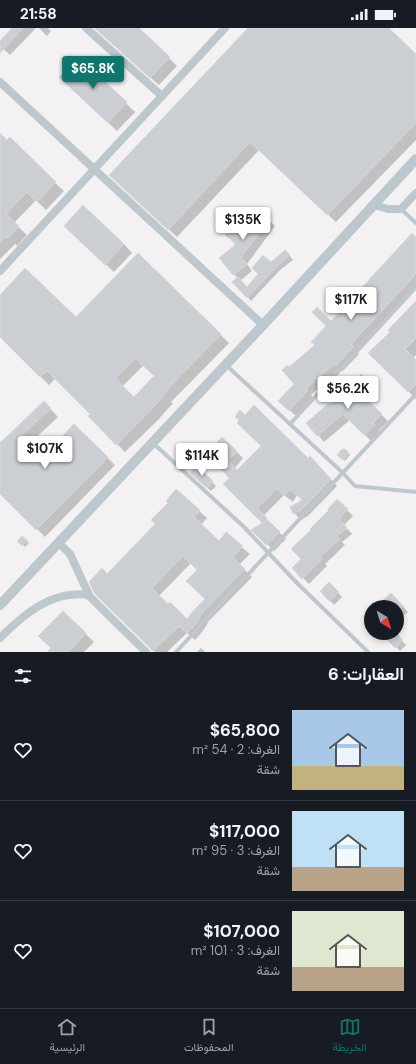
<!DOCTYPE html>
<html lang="ar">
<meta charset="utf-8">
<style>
body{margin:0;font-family:"DM Sans",Vazirmatn,sans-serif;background:#20242c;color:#f1f3f6;direction:rtl;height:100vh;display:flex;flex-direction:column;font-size:15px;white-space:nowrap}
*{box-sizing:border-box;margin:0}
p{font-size:13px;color:#9ea1a6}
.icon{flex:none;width:22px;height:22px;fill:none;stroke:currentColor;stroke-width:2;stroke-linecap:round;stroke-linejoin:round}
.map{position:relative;height:624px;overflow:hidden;direction:ltr}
.side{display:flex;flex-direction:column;background:#171b24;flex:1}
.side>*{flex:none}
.needle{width:26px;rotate:142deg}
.controls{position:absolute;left:364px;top:572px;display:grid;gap:8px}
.controls a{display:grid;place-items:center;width:40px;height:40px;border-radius:50%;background:#171b24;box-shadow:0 2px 6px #0003;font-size:20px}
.price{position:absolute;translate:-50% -34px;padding:0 9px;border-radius:4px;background:#fff;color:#222;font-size:13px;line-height:26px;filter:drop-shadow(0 1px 2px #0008)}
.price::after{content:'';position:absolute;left:50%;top:24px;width:12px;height:9px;margin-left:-6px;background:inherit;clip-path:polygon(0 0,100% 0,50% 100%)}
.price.selected{background:#0f766e;color:#fff}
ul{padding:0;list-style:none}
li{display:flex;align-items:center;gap:12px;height:100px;padding:0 12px}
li+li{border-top:1px solid #363941}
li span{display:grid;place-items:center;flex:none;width:112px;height:80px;border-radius:0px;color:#555}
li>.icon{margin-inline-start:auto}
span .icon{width:48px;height:48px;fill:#fffc;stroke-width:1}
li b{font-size:17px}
h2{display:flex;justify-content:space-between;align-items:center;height:48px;padding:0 12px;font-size:17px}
.status{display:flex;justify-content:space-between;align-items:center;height:28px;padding:0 20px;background:#171b24;direction:ltr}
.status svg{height:11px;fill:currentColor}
.tabs{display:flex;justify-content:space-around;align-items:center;height:56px;border-top:1px solid #363941;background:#171b24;font-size:11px;color:#9ea1a6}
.tabs a{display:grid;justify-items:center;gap:2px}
.tabs .selected{color:#0f766e}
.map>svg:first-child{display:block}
.shadow{fill:#0003;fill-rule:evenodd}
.building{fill:#cbcfd4;stroke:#d6d8dd;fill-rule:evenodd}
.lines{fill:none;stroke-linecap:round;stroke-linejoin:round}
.service{stroke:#bdc7ce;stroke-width:4}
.minor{stroke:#bdc7ce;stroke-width:8}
.tertiary{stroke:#bdc7ce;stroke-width:10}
</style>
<div class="status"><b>21:58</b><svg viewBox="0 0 49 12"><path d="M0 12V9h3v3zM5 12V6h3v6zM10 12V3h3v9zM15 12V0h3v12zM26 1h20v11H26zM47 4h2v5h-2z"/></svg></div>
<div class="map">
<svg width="416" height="624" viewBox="0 0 416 624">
<rect width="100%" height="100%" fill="#f4f1f2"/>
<g class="shadow">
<polygon points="13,0 36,0 10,27 0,18 0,14"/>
<polygon points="39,0 48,0 51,3 47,8"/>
<polygon points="94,0 138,0 177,38 159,57"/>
<polygon points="249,0 388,0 416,27 416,112 336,194 259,122 177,209 119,155"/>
<polygon points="78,30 135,84 117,103 68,57"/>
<polygon points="0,106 64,163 46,182 36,172 14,195 27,207 17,218 15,216 0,231"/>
<polygon points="269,192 275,198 247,236 252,243 240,253 247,260 259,246 271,235 289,227 293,232 280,242 251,273 234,254 238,251 220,230 236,217 226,207 245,198"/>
<polygon points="73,206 124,216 132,225 114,244"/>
<polygon points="416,210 416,259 356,323 359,326 343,343 341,341 311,367 313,369 296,388 286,379 295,356 289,340 316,317 331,294"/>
<path d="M138,227L229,315L171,374L173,375L158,392L125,424L89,388L91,386L56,350L49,357L0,308V269L76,290ZM144,337L155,348L134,370L122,359Z"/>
<polygon points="416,275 416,327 413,330 416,333 416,371 370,325 391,304"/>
<polygon points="361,347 374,360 364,370 388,393 379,402 380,404 371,413 350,392 324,414 307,395 343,367"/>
<polygon points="44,374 58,389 27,418 41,432 74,398 115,437 45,509 0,464 0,413 2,415"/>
<polygon points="345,422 350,427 345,433 338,427"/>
<polygon points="236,423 243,430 235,440 238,443 308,432 317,437 337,458 308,488 301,492 294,485 303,472 297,467 293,474 284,467 263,488 286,511 274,523 253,502 264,496 230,450 210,426"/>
<polygon points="197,439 216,458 211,463 192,445"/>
<path d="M176,462L207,490L201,497L219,514L226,506L250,526L239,537L252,549L207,595H208L202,604L195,612L187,605L167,624H155L95,565L107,547L157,496ZM191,535L199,542L207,571L187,593L168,577L159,568Z"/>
<polygon points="337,472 353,488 344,497 352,506 342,514 345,517 325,536 327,538 309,556 293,540 302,531"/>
<polygon points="22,509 29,515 25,519 19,513"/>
<polygon points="329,556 342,569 334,577 321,563"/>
<polygon points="391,566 408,584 397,593 397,579 377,579"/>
<polygon points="63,584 94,614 84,624 49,624 52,620"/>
<polygon points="383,605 395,605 406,617 400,623"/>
<polygon points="201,620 205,624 197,624"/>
</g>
<g class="building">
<polygon points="12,0 23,0 0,25 0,13"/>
<polygon points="95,0 139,0 170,29 150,50"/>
<polygon points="248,0 389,0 416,26 416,95 327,187 250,114 168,202 109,147"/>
<polygon points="78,29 127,74 108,95 59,49"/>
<polygon points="0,105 7,112 10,109 56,154 37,174 27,164 6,186 19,198 8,211 6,209 0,214"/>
<polygon points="83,177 124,216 105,237 64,198"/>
<polygon points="257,182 270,191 241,229 247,236 233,247 219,230 236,216 225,207 237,191 245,197"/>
<polygon points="412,205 416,209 416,246 351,316 354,319 336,337 334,336 306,360 308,362 289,383 278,373 294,356 282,342 288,337 289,339 315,317 311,314 326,298 312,284 317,279 331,293"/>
<polygon points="285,222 290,227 276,239 247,270 232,254 238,249 247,259 258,246 252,240 263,227 271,234"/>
<path d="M138,225L221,306L164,365L165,366L149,384L116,417L88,388L90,386L47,343L40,349L0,309V267L25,240L76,289ZM135,330L154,348L134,369L115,350Z"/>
<polygon points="416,273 416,310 405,321 416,332 416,356 408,364 368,325 390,304 388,302"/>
<polygon points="361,346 368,353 358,363 382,386 373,395 375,397 364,407 343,386 317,408 306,395 329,375 330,376 342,365 343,366"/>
<polygon points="44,373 51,380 19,410 41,431 74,396 108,429 36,502 0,466 0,415"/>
<polygon points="254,377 308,430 310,428 331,451 301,482 293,486 290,479 302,472 290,461 285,467 276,461 257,480 267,490 264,495 268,492 280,504 266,517 251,502 262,495 223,456 229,450 208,426 219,416 217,414 222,409 237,423 228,432 237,442 261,418 237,395 239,392 235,389 240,382 245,387"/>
<polygon points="342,421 345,421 349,425 343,432 337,427"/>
<polygon points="197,438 213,453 207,460 190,445"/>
<path d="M176,461L200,482L194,489L219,513L226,504L243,518L233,529L245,541L200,587H201L195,597L187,605L179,598L153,623L95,566L89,554L102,540L107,546L155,496L151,492L168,475L166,473ZM183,528L197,542L186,553L205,571L194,582L187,591L170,574L168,576L152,560Z"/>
<polygon points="337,471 348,481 339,490 347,500 337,508 340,511 320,529 322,531 302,551 292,540 301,531 291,521 311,502 310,501 329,482 328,481"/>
<polygon points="22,508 28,513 22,518 17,513"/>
<polygon points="329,554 339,564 329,573 320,563"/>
<polygon points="391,565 404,579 376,579"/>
<polygon points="63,583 86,605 68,624 47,624 51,620 38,608"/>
<polygon points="381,605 396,605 403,612 395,620"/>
</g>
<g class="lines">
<g class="service">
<polyline points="401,181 416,195"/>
<polyline points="226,337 343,445 355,458 416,464"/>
<polyline points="290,396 416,259"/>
<polyline points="153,415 244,499 298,556 368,624"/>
<polyline points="176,624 416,366"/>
</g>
<g class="minor">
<polyline points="86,0 162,68"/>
<polyline points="0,54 263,297"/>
<polyline points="374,177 388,181 401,181 416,165"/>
<polyline points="0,243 225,0"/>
<polyline points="59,515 70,526 90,569 146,624"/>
<path d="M0,610C24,586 52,562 88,567"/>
</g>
<polyline class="tertiary" points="0,577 263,297 416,131"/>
</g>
</svg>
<div class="controls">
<a><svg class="needle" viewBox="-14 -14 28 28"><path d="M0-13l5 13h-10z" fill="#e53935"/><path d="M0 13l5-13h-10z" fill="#9ea1a6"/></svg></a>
</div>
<b class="price selected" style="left:93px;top:62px">$65.8K</b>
<b class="price" style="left:243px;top:213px">$135K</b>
<b class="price" style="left:351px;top:293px">$117K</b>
<b class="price" style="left:348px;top:382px">$56.2K</b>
<b class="price" style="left:45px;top:442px">$107K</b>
<b class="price" style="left:202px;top:449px">$114K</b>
</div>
<section class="side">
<h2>العقارات: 6<svg class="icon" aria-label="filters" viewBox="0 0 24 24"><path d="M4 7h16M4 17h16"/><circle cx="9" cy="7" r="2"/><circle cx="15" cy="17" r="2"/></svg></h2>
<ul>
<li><span style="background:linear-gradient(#a9c7e8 70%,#c2b280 0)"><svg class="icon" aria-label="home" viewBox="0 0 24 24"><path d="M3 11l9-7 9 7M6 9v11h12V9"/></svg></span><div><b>$65,800</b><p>الغرف: 2 · 54 m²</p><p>شقة</p></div><svg class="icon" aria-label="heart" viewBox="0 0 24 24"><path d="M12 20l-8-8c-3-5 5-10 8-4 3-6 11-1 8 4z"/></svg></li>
<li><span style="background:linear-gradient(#bfe0f5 70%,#b9a48a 0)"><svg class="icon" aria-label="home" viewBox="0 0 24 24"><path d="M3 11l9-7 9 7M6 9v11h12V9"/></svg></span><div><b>$117,000</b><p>الغرف: 3 · 95 m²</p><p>شقة</p></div><svg class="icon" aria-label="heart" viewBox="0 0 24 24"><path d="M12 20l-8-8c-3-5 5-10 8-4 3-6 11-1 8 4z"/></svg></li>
<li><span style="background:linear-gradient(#dfe7d0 70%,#b9a48a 0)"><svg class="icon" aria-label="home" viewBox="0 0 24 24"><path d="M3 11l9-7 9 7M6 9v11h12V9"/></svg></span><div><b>$107,000</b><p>الغرف: 3 · 101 m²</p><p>شقة</p></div><svg class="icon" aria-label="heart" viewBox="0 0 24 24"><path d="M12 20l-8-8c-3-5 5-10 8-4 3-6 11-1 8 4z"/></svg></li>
</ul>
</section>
<nav class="tabs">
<a class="selected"><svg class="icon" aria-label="map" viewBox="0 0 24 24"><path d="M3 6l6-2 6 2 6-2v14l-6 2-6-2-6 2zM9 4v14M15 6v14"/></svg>الخريطة</a>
<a><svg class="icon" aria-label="saved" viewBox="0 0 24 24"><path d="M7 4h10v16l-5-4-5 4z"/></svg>المحفوظات</a>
<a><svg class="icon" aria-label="home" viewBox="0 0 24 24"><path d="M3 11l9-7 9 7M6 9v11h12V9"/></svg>الرئيسية</a>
</nav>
